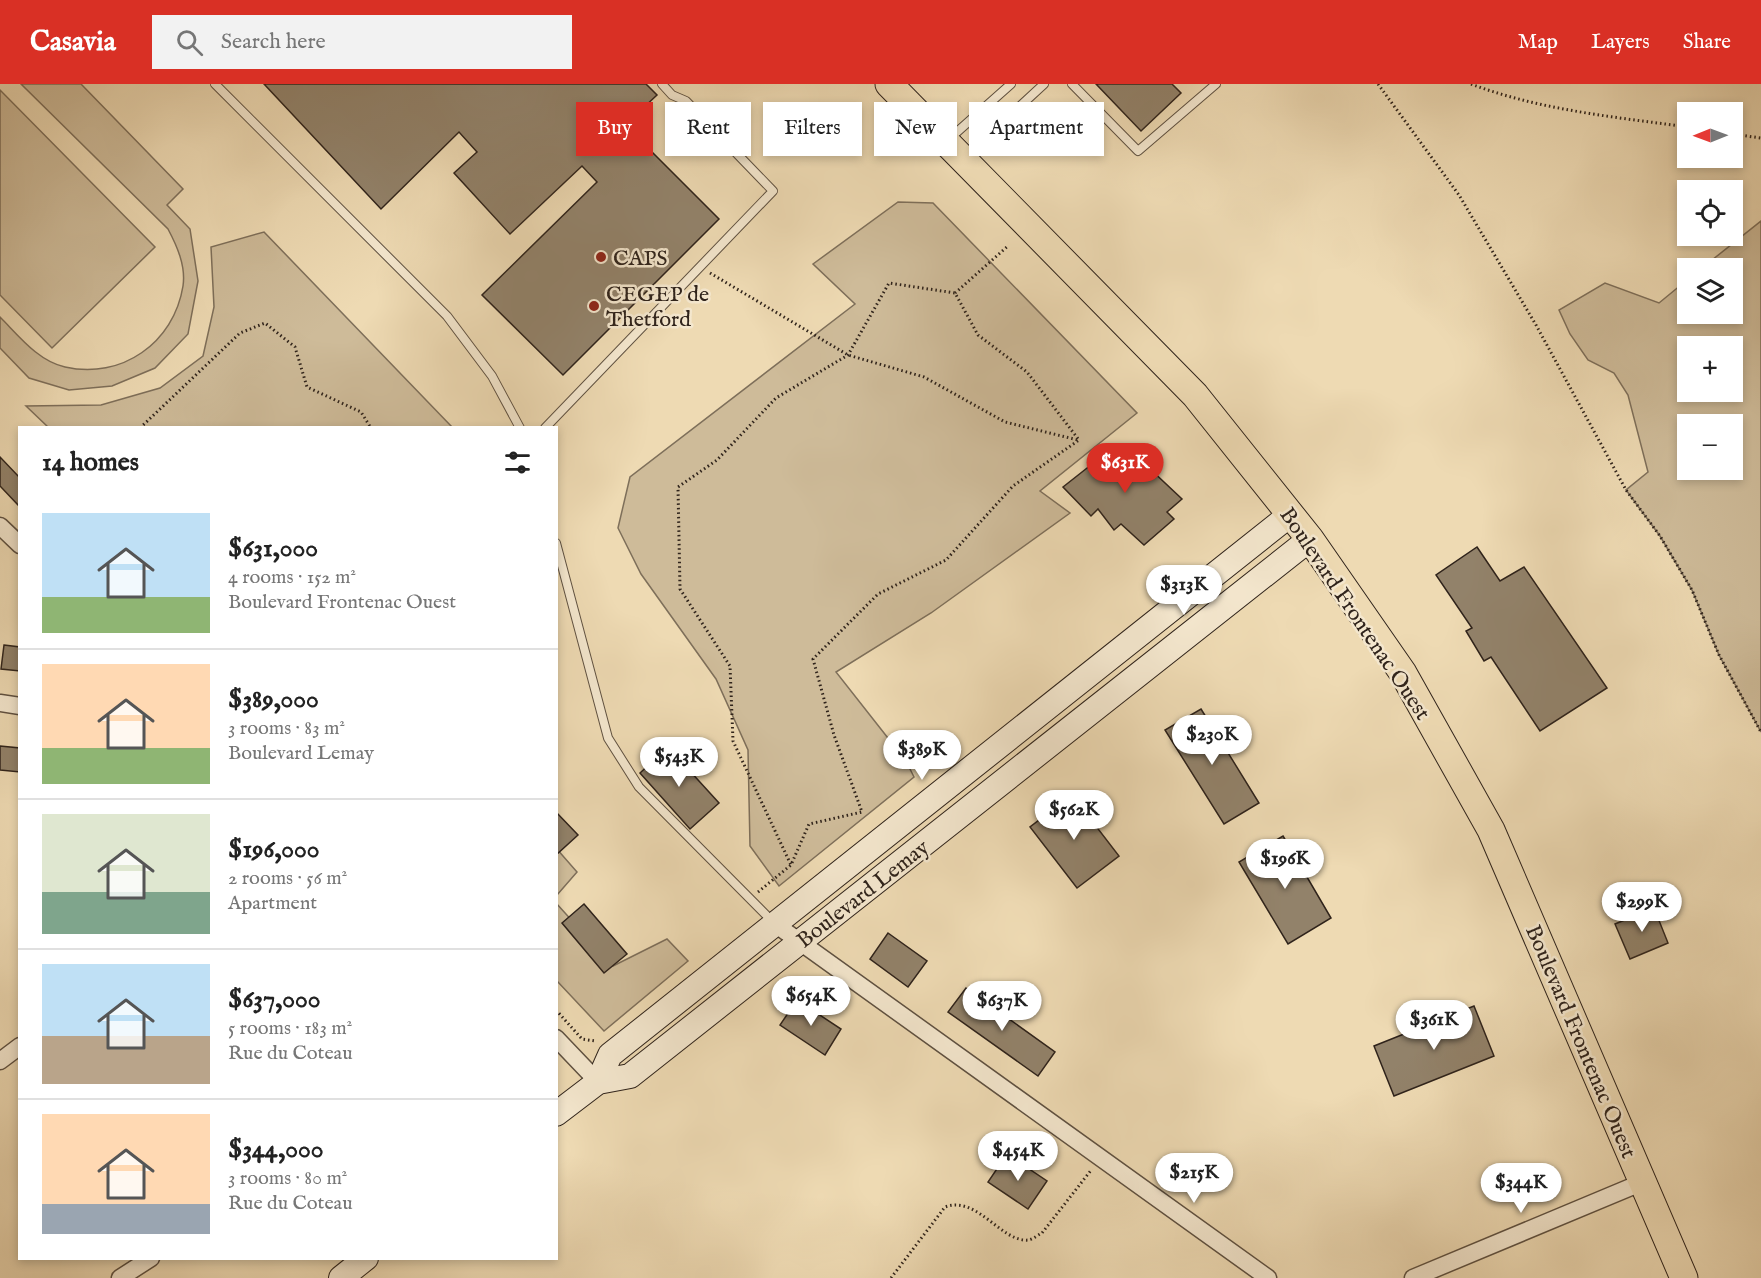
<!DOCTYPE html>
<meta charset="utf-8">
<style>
body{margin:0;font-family:"IM FELL English",serif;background:#f2f2f2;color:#222;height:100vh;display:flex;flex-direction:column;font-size:22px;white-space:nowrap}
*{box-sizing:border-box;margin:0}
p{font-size:20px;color:#767676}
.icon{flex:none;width:33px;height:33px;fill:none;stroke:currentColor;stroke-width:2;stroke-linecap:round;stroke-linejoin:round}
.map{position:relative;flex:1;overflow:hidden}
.sheet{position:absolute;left:18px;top:342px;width:540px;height:834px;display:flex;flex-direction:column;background:#fff;border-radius:0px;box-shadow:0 3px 9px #0003}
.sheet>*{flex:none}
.guide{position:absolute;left:576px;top:18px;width:570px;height:54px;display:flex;gap:12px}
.needle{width:39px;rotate:269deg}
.tools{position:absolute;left:1677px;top:18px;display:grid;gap:12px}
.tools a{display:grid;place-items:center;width:66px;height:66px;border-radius:0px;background:#fff;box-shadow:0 3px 9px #0003;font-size:30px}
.price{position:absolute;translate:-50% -51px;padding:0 14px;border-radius:21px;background:#fff;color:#222;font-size:20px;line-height:39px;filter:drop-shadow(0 2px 3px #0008)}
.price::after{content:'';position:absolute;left:50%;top:36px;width:18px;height:14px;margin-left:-9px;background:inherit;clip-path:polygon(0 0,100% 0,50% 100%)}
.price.on{background:#d93025;color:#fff}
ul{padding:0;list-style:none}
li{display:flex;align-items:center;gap:18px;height:150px;padding:0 24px}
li+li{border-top:2px solid #e0e0e0}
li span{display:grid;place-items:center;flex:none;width:168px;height:120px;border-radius:0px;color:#555}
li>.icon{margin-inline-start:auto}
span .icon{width:72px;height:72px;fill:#fffc;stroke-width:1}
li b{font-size:26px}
h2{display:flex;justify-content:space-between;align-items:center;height:72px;padding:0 24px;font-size:26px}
.pill{padding:0 21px;border-radius:0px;background:#fff;box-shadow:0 3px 9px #0003;font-size:21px;line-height:54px}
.pill.on{background:#d93025;color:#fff}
header{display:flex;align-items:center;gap:36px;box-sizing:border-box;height:84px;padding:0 30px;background:#d93025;color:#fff}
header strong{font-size:28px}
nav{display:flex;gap:33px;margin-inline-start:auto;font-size:21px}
.search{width:420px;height:54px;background:#f2f2f2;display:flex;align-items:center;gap:15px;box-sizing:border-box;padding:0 21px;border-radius:0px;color:#767676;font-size:22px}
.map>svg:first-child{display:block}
.green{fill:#cebb99;stroke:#7e6f5a;stroke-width:1.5;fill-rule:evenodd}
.building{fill:#92826a;stroke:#2f231b;stroke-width:1.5}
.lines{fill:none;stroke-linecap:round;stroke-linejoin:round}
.lane-casing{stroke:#5f5141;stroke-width:10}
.street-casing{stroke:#5f5141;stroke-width:19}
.secondary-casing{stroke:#2f231b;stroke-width:26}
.primary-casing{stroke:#2f231b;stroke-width:29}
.path{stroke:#2f231b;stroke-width:3;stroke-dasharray:1.5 3;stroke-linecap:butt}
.lane{stroke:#f4e7ce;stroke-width:8}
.street{stroke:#f4e7ce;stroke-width:16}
.secondary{stroke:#f4e7ce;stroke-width:24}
.primary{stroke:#eedab3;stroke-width:27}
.poi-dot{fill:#8f2418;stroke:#f4e7ce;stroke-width:2}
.labels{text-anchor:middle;stroke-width:5;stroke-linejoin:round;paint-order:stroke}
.poi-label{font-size:22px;fill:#2f231b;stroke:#f4e7ce;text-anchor:start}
.street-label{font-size:22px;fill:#2f231b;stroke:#f4e7ce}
</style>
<header>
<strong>Casavia</strong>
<div class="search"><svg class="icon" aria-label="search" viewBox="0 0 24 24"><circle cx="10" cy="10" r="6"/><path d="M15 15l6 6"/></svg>Search here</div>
<nav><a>Map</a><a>Layers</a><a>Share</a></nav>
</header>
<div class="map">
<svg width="1761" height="1194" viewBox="0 0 1761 1194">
<rect width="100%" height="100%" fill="#eedab3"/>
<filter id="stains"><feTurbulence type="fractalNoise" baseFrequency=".00333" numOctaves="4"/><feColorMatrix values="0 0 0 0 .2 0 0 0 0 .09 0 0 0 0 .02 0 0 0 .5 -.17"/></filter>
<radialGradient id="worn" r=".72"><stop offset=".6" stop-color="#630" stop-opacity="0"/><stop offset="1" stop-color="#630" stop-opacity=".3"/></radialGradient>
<g class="green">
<path d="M21,0H81L183,105L167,121L190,145L198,197L188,250L155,284L112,302L69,306L29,294L0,264V233C19,252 38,277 65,283C121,296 174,259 183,202C186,182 177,162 168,145Z"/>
<polygon points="0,6 155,163 52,264 0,211"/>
<polygon points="898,118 933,119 1137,329 1040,407 1070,429 931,529 836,588 906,677 914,693 779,802 750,762 748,666 716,595 641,490 618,444 630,393 855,220 813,180"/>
<path d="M1761,137V648L1719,571L1692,506L1660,452L1626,406L1648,388L1628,311L1614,289L1588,276L1570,250L1559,226L1605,199L1659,219L1687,196L1688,230H1732V184H1702ZM1732,262V308H1688V262ZM1732,340V386H1688V340Z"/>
<polygon points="264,148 452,343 48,343 26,322 101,321 160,304 203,272 214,223 211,163"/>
<polygon points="556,764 577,788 557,811 556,811"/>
<polygon points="556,819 613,882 667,855 688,877 604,947 557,897"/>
</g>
<g class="building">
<polygon points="264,0 646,0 657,11 625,41 719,135 563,291 482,211 597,98 582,82 510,150 454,89 477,68 459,48 381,125"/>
<polygon points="1096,0 1172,0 1181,9 1141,47"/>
<polygon points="1115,362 1121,370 1131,363 1148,380 1147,382 1182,415 1167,428 1174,435 1144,461 1121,440 1114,446 1098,425 1091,432 1063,403"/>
<polygon points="0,373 20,394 20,423 0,402"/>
<polygon points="1477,463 1500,497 1524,483 1607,604 1540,647 1491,573 1484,577 1466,547 1472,544 1436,491"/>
<polygon points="4,561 20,563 20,587 1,585"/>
<polygon points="1201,625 1259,719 1224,740 1165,646"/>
<polygon points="0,662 20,664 20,688 0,686"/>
<polygon points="668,663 719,719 690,745 640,689"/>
<polygon points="1072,711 1119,772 1077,804 1030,743"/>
<polygon points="556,728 578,751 556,771"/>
<polygon points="1283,752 1331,834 1288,860 1239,778"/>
<polygon points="584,820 627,870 604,889 562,839"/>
<polygon points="1654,824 1668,859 1630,875 1615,840"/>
<polygon points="888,849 927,877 908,903 870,875"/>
<polygon points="966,904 1055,968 1038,992 948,928"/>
<polygon points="797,916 841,945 825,971 780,941"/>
<polygon points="1474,922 1494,972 1394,1012 1374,962"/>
<polygon points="1007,1070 1047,1097 1028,1125 988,1098"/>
</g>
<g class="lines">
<defs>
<g id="lane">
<polyline points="215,0 447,232 492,292 520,344"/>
<polyline points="1072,0 1138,67 1216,0"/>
<polyline points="948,56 1011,0"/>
<polyline points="965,73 1044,0"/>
<polyline points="545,344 773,107 686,17 672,11 662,0"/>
<polyline points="556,459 608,654 639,703 773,838"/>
</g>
<g id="street">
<polyline points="0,442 20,461"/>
<polyline points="0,619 20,622"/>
<polyline points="775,840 1268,1194"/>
<polyline points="556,954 598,998"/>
<polyline points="0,977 20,962"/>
<polyline points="120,1194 151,1174"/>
<polyline points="1413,1194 1643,1098"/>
</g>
<g id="secondary">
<polyline points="598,998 610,971 1291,430"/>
<polyline points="556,1030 598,998 630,992 1310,455"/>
<polyline points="341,1194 366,1174"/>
</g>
<polyline id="primary" points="889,0 1195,311 1310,455 1403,589 1491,746 1684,1194"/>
</defs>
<use href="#lane" class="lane-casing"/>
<use href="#street" class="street-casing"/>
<use href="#secondary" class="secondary-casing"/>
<use href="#primary" class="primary-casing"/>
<g class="path">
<polyline points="1378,0 1459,111 1536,241 1626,406 1660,452 1692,506 1719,571 1761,648"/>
<path d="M1471,0C1540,26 1614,33 1688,43"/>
<polyline points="1732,50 1761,54"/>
<polyline points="710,189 848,271 924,293 1005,338 1078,356"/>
<polyline points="955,209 1008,162"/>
<polyline points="140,344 240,249 265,239 295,263 307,303 361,328 371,344"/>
<polyline points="758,808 791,781 809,740 862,728 834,651 813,575 878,510 946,476 1013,402 1079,356 1027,288 978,251 955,209 889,199 848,271 776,314 717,376 678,403 680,505 730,582 733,657 791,781"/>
<polyline points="556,926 582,955 595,957"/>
<path d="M891,1194L945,1123C978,1111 1001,1159 1029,1156C1033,1155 1038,1151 1042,1149L1092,1085"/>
</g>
<use href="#lane" class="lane"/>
<use href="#street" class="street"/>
<use href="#secondary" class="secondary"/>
<use href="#primary" class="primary"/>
</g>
<g class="poi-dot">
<circle cx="601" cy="173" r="6"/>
<circle cx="594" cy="222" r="6"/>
</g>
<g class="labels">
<g class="poi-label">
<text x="613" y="181">CAPS</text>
<text x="606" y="217">CEGEP de<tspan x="606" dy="25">Thetford</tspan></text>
</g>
<g class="street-label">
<text transform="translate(1356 529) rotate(56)" y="8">Boulevard Frontenac Ouest</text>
<text transform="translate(862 809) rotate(-38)" y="8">Boulevard Lemay</text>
<text transform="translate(1582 957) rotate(67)" y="8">Boulevard Frontenac Ouest</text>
</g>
</g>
<rect width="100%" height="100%" filter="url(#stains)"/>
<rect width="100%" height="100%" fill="url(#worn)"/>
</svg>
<div class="tools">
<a><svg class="needle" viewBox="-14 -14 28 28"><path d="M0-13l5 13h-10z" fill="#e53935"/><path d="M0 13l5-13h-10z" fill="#767676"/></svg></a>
<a><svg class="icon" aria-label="locate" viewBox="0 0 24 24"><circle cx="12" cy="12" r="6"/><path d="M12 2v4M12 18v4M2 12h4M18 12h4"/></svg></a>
<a><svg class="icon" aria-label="layers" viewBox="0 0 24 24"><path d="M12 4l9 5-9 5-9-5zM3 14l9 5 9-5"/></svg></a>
<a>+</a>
<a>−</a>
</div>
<b class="price on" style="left:1125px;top:410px">$631K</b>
<b class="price" style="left:1184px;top:532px">$313K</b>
<b class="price" style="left:1212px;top:682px">$230K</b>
<b class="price" style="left:922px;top:697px">$389K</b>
<b class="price" style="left:679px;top:704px">$543K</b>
<b class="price" style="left:1074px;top:757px">$562K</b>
<b class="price" style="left:1285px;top:806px">$196K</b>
<b class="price" style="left:1642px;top:849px">$299K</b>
<b class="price" style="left:811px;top:943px">$654K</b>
<b class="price" style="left:1002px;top:948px">$637K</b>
<b class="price" style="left:1434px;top:967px">$361K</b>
<b class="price" style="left:1018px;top:1098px">$454K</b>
<b class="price" style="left:1194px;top:1120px">$215K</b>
<b class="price" style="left:1521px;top:1130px">$344K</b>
<div class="guide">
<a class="pill on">Buy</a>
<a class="pill">Rent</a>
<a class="pill">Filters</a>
<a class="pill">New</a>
<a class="pill">Apartment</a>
</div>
<section class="sheet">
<h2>14 homes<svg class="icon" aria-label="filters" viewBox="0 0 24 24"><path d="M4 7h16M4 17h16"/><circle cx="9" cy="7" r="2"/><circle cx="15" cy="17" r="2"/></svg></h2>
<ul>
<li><span style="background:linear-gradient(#bfe0f5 70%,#8fb573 0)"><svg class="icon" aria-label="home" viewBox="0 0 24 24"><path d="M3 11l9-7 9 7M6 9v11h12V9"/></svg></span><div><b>$631,000</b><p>4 rooms · 152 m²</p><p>Boulevard Frontenac Ouest</p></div></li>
<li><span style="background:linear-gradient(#ffd9b3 70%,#8fb573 0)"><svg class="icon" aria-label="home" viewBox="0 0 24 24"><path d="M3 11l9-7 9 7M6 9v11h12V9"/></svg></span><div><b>$389,000</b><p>3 rooms · 83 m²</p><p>Boulevard Lemay</p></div></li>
<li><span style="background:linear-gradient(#dfe7d0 65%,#7fa58c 0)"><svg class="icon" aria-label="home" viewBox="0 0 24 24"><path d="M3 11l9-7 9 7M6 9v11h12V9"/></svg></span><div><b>$196,000</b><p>2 rooms · 56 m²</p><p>Apartment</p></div></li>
<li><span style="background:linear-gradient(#bfe0f5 60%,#b9a48a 0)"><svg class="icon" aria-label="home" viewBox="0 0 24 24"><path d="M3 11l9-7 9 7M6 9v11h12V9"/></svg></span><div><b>$637,000</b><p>5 rooms · 183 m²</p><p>Rue du Coteau</p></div></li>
<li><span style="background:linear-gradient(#ffd9b3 75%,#9aa5b1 0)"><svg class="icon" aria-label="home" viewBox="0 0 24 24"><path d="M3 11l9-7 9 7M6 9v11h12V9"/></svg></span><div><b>$344,000</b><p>3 rooms · 80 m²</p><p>Rue du Coteau</p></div></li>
</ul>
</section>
</div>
